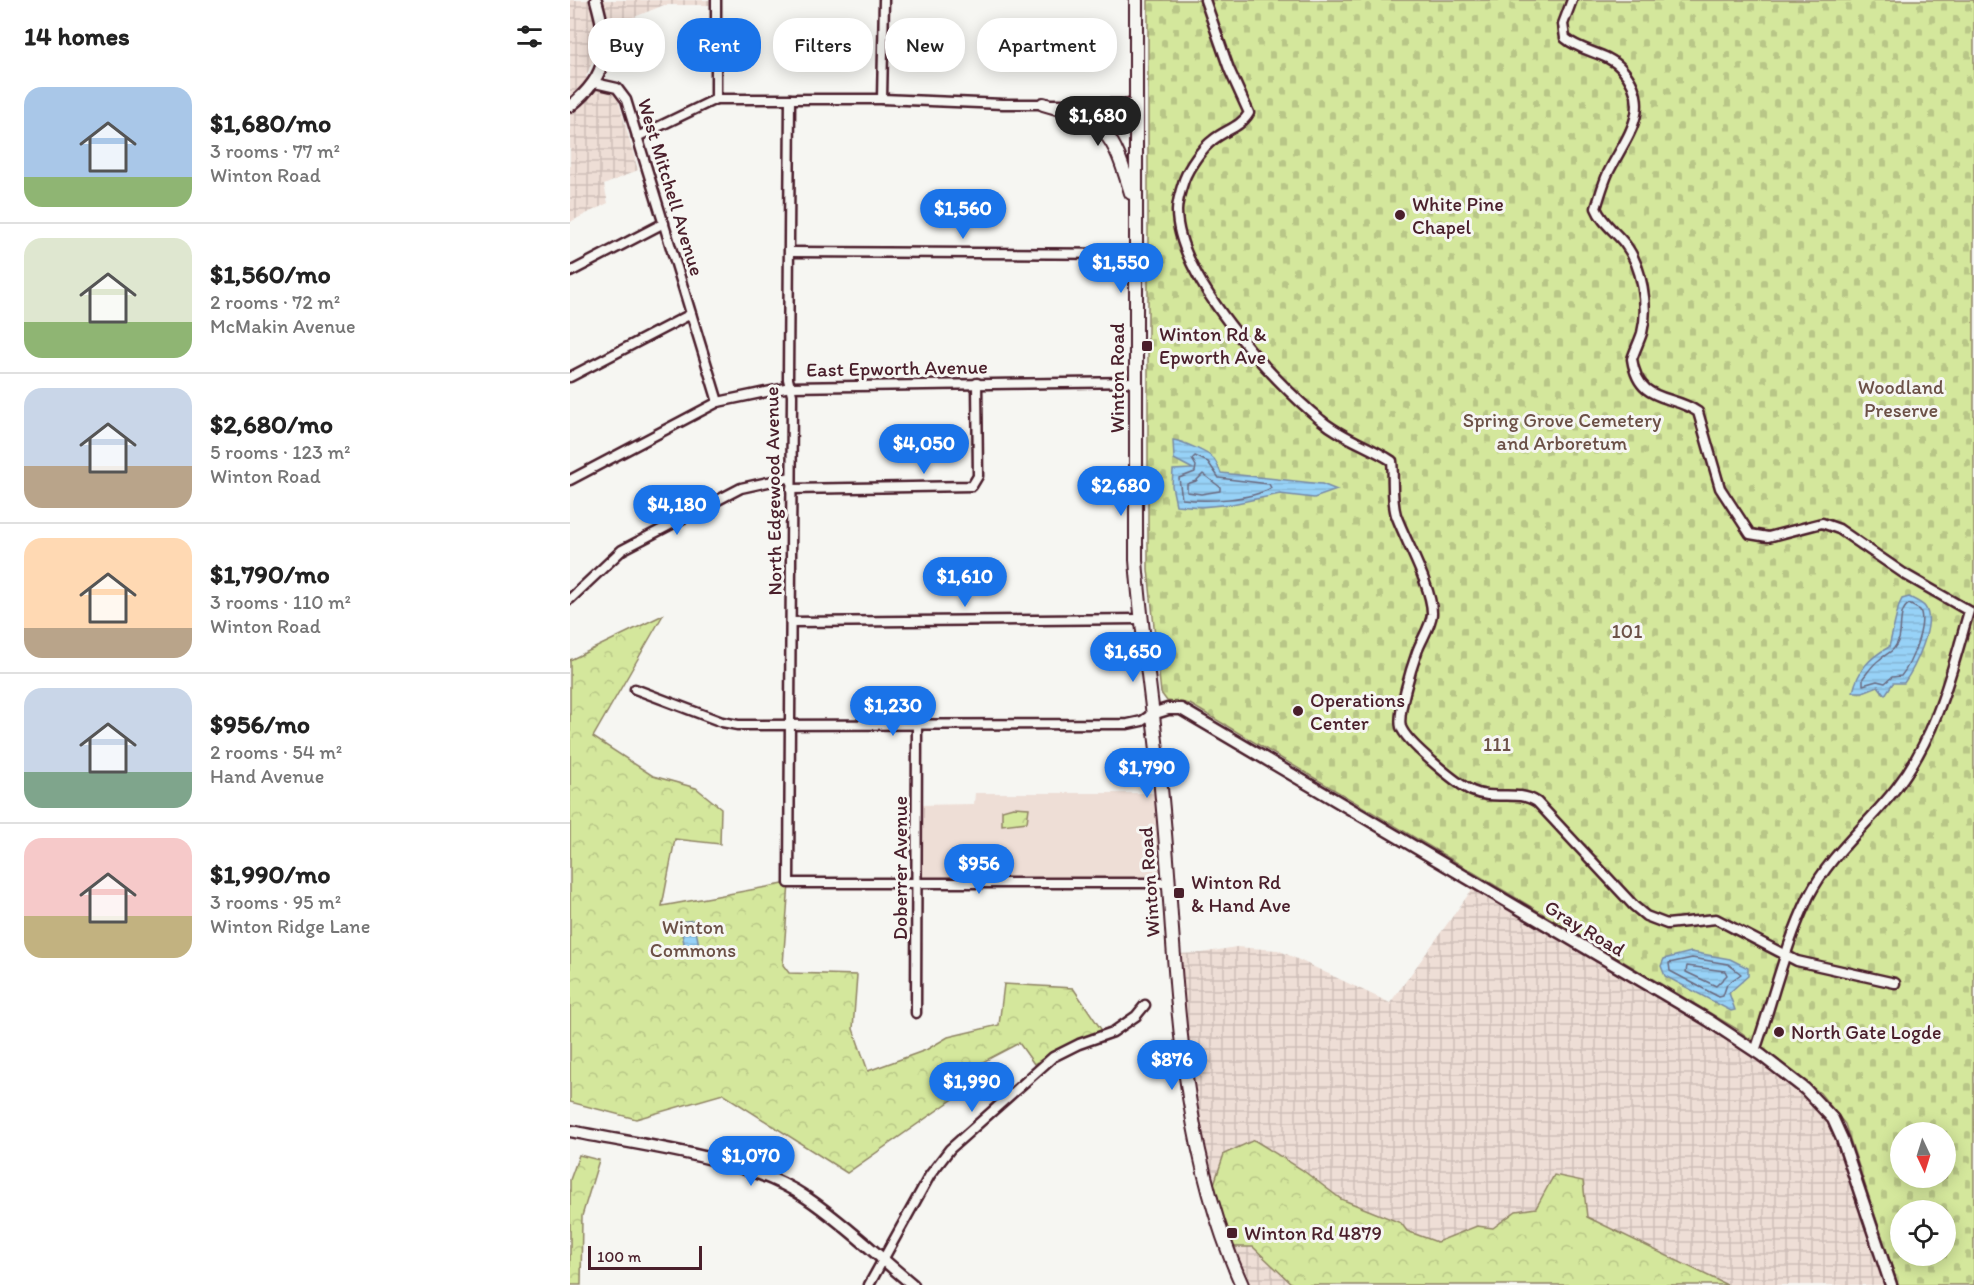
<!DOCTYPE html>
<meta charset="utf-8">
<style>
body{margin:0;font-family:Itim,sans-serif;background:#f6f6f6;color:#222;height:100vh;display:flex;flex-direction:column;font-size:22px;white-space:nowrap}
*{box-sizing:border-box;margin:0}
p{font-size:20px;color:#767676}
.icon{flex:none;width:33px;height:33px;fill:none;stroke:currentColor;stroke-width:2;stroke-linecap:round;stroke-linejoin:round}
.map{position:relative;flex:1;overflow:hidden}
.details{display:flex;flex-direction:column;background:#fff;width:570px}
.details>*{flex:none}
.hud{position:absolute;left:18px;top:18px;width:570px;height:54px;display:flex;gap:12px}
.needle{width:39px;rotate:176deg}
.fabs{position:absolute;left:1320px;top:1122px;display:grid;gap:12px}
.fabs a{display:grid;place-items:center;width:66px;height:66px;border-radius:50%;background:#fff;box-shadow:0 3px 15px #0003;font-size:30px}
.scale{position:absolute;left:18px;bottom:15px;width:114px;box-sizing:border-box;padding-left:6px;border:3px solid #4a1f2b;border-top:0;font-size:16px;line-height:21px;white-space:nowrap;color:#4a1f2b;-webkit-text-stroke:4px #f6f6f2;paint-order:stroke}
.price{position:absolute;translate:-50% -51px;padding:0 14px;border-radius:21px;background:#1a73e8;color:#fff;font-size:20px;line-height:39px;filter:drop-shadow(0 2px 3px #0008)}
.price::after{content:'';position:absolute;left:50%;top:36px;width:18px;height:14px;margin-left:-9px;background:inherit;clip-path:polygon(0 0,100% 0,50% 100%)}
.price.current{background:#222;color:#fff}
ul{padding:0;list-style:none}
li{display:flex;align-items:center;gap:18px;height:150px;padding:0 24px}
li+li{border-top:2px solid #e0e0e0}
li span{display:grid;place-items:center;flex:none;width:168px;height:120px;border-radius:18px;color:#555}
li>.icon{margin-inline-start:auto}
span .icon{width:72px;height:72px;fill:#fffc;stroke-width:1}
li b{font-size:26px}
h2{display:flex;justify-content:space-between;align-items:center;height:72px;padding:0 24px;font-size:26px}
.chip{padding:0 21px;border-radius:24px;background:#fff;box-shadow:0 3px 15px #0003;font-size:21px;line-height:54px}
.chip.current{background:#1a73e8;color:#fff}
main{display:flex;flex:1;min-height:0}
.map>svg:first-child{display:block}
.built{fill:#eeded6}
.industrial{fill:url(#industrial-grid)}
.forest{fill:url(#forest-crowns);stroke:#8f8364;stroke-width:1.5}
.cemetery{fill:url(#cemetery-stones);stroke:#8f8364;stroke-width:1.5;fill-rule:evenodd}
.water{fill:url(#water-rules);stroke:#788aa5;stroke-width:1.5}
.lines{fill:none;stroke-linecap:round;stroke-linejoin:round}
.shore{stroke:#69677d;stroke-width:1.5}
.minor-casing{stroke:#4a1f2b;stroke-width:13}
.tertiary-casing{stroke:#4a1f2b;stroke-width:15}
.secondary-casing{stroke:#4a1f2b;stroke-width:16}
.minor{stroke:#f6f6f2;stroke-width:8}
.tertiary{stroke:#f6f6f2;stroke-width:10}
.secondary{stroke:#f6f6f2;stroke-width:12}
.poi-dot{fill:#4a1f2b;stroke:#f6f6f2;stroke-width:2}
.labels{text-anchor:middle;stroke-width:6;stroke-linejoin:round;paint-order:stroke}
.street-label{font-size:20px;fill:#4a1f2b;stroke:#f6f6f2}
.poi-label{font-size:20px;fill:#4a1f2b;stroke:#f6f6f2;text-anchor:start}
.park-label{font-size:20px;fill:#6c5147;stroke:#f6f6f2}
</style>
<main>
<section class="details">
<h2>14 homes<svg class="icon" aria-label="filters" viewBox="0 0 24 24"><path d="M4 7h16M4 17h16"/><circle cx="9" cy="7" r="2"/><circle cx="15" cy="17" r="2"/></svg></h2>
<ul>
<li><span style="background:linear-gradient(#a9c7e8 75%,#8fb573 0)"><svg class="icon" aria-label="home" viewBox="0 0 24 24"><path d="M3 11l9-7 9 7M6 9v11h12V9"/></svg></span><div><b>$1,680/mo</b><p>3 rooms · 77 m²</p><p>Winton Road</p></div></li>
<li><span style="background:linear-gradient(#dfe7d0 70%,#8fb573 0)"><svg class="icon" aria-label="home" viewBox="0 0 24 24"><path d="M3 11l9-7 9 7M6 9v11h12V9"/></svg></span><div><b>$1,560/mo</b><p>2 rooms · 72 m²</p><p>McMakin Avenue</p></div></li>
<li><span style="background:linear-gradient(#c9d6e8 65%,#b9a48a 0)"><svg class="icon" aria-label="home" viewBox="0 0 24 24"><path d="M3 11l9-7 9 7M6 9v11h12V9"/></svg></span><div><b>$2,680/mo</b><p>5 rooms · 123 m²</p><p>Winton Road</p></div></li>
<li><span style="background:linear-gradient(#ffd9b3 75%,#b9a48a 0)"><svg class="icon" aria-label="home" viewBox="0 0 24 24"><path d="M3 11l9-7 9 7M6 9v11h12V9"/></svg></span><div><b>$1,790/mo</b><p>3 rooms · 110 m²</p><p>Winton Road</p></div></li>
<li><span style="background:linear-gradient(#c9d6e8 70%,#7fa58c 0)"><svg class="icon" aria-label="home" viewBox="0 0 24 24"><path d="M3 11l9-7 9 7M6 9v11h12V9"/></svg></span><div><b>$956/mo</b><p>2 rooms · 54 m²</p><p>Hand Avenue</p></div></li>
<li><span style="background:linear-gradient(#f6c9c9 65%,#c2b280 0)"><svg class="icon" aria-label="home" viewBox="0 0 24 24"><path d="M3 11l9-7 9 7M6 9v11h12V9"/></svg></span><div><b>$1,990/mo</b><p>3 rooms · 95 m²</p><p>Winton Ridge Lane</p></div></li>
</ul>
</section>
<div class="map">
<svg width="1404" height="1285" viewBox="0 0 1404 1285">
<defs>
<pattern id="industrial-grid" width="8" height="8" patternUnits="userSpaceOnUse" patternTransform="scale(1.5)"><rect width="8" height="8" fill="#eeded6"/><path d="M0 4h8M4 0v8" fill="none" stroke="#cebeb8"/></pattern>
<pattern id="forest-crowns" width="20" height="18" patternUnits="userSpaceOnUse" patternTransform="scale(1.5)"><rect width="20" height="18" fill="#d4e79c"/><path d="M2 6a3 3 0 1 1 6 0M12 15a3 3 0 1 1 6 0" fill="none" stroke="#b8c687"/></pattern>
<pattern id="cemetery-stones" width="16" height="16" patternUnits="userSpaceOnUse" patternTransform="scale(1.5)"><rect width="16" height="16" fill="#d4e79c"/><path d="M2 7V4a2 2 0 0 1 4 0v3zM10 15v-3a2 2 0 0 1 4 0v3z" fill="#b8c687"/></pattern>
<pattern id="water-rules" width="6" height="5" patternUnits="userSpaceOnUse" patternTransform="scale(1.5)"><rect width="6" height="5" fill="#97d2f7"/><path d="M0 2.5h6" fill="none" stroke="#84b4d4"/></pattern>
</defs>
<rect width="100%" height="100%" fill="#f6f6f2"/>
<filter id="ink" filterUnits="userSpaceOnUse"><feTurbulence type="fractalNoise" baseFrequency=".0167" numOctaves="2"/><feDisplacementMap in="SourceGraphic" scale="12" xChannelSelector="R" yChannelSelector="G"/><feConvolveMatrix kernelMatrix="1 2 1 2 8 2 1 2 1" color-interpolation-filters="sRGB"/></filter>
<g filter="url(#ink)">
<polygon class="built" points="405,793 592,793 598,883 346,881 347,805 404,804"/>
<g class="industrial">
<polygon points="0,0 143,0 142,5 94,5 25,33 24,58 16,77 47,96 68,170 34,185 38,203 0,222"/>
<polygon points="906,884 1172,1042 1263,1119 1321,1285 1157,1285 1017,1217 1013,1181 966,1208 946,1211 923,1228 907,1226 867,1242 837,1231 830,1223 771,1199 731,1169 654,1154 640,1196 604,954 632,953 666,947 708,950 820,1003"/>
<polygon points="656,1247 683,1247 723,1285 672,1285"/>
</g>
<g class="forest">
<polygon points="93,615 23,737 83,776 126,788 151,808 150,844 105,839 92,906 219,883 213,965 219,973 287,975 283,1029 298,1071 356,1050 378,1037 429,1025 434,984 503,988 533,1032 498,1044 464,1064 449,1043 405,1066 412,1079 277,1173 153,1094 66,1119 0,1102 0,660"/>
<polygon points="443,807 459,808 457,822 432,825 432,810"/>
<polygon points="684,1140 731,1169 771,1199 831,1223 837,1231 867,1242 907,1226 923,1228 946,1211 966,1208 984,1175 1013,1181 1017,1217 1157,1285 723,1285 683,1247 656,1247 640,1196 654,1154"/>
<polygon points="9,1155 29,1160 12,1216 11,1285 0,1285 0,1180"/>
</g>
<path class="cemetery" d="M578,0H1404V1285H1328L1275,1124L1250,1093L1167,1029L620,704L597,701L591,693L578,569ZM1330,1132H1376V1178H1330ZM1330,1210H1376V1256H1330Z"/>
<g class="water">
<path d="M603,440C612,441 639,453 644,459C647,463 649,469 651,473L752,484L767,490L744,498L710,494L662,504L631,507L606,505L602,486L603,470L623,469L604,459Z"/>
<path d="M1339,597C1345,600 1352,603 1355,607C1367,623 1344,669 1334,683H1323L1315,695L1308,686L1293,692H1283C1288,670 1299,658 1319,647L1329,605L1332,599Z"/>
<polygon points="124,920 129,946 115,949 110,922"/>
<polygon points="1121,952 1160,959 1178,968 1178,976 1159,993 1165,1010 1161,1011 1095,976 1091,966 1094,959"/>
</g>
<g class="lines">
<g class="shore">
<path d="M625,456L638,462L649,478L699,484L701,488C680,500 637,502 612,499L609,478L625,472L626,466L622,459Z"/>
<polygon points="633,474 650,487 650,491 631,494 617,492 617,484 626,481"/>
<path d="M1339,604L1350,610C1357,625 1341,664 1331,676L1322,677L1315,683L1307,681L1293,685V678C1298,672 1303,664 1309,660C1319,652 1324,652 1329,639C1332,629 1328,610 1339,604Z"/>
<polygon points="1122,958 1158,964 1171,974 1157,984 1153,996 1149,997 1100,971 1099,963"/>
<polygon points="1117,966 1155,971 1157,975 1146,986 1116,972"/>
</g>
<defs>
<g id="minor">
<path d="M635,0L659,69L679,113C671,127 655,130 643,140C632,148 619,167 614,180C611,189 607,202 607,211C607,276 702,381 751,420C772,438 799,446 822,461C824,479 821,498 826,515C835,540 863,589 862,614C861,626 851,640 847,652C842,666 827,714 831,727C836,742 887,784 902,791C924,801 947,789 967,802L1064,906L1076,916L1097,924L1146,919L1227,961L1325,983"/>
<path d="M1002,0L993,24L995,38C1011,52 1038,53 1051,68C1086,107 1055,138 1038,173C1033,184 1030,196 1026,208C1032,223 1045,231 1055,244C1072,266 1079,306 1072,333C1069,342 1065,350 1062,359C1069,405 1101,393 1128,412L1150,488L1180,534L1198,537L1252,523L1269,529L1336,575L1399,611C1381,673 1367,735 1327,787C1299,824 1261,853 1239,896C1215,945 1203,1000 1185,1051"/>
<polyline points="25,83 47,88 56,100 148,402"/>
<polyline points="146,99 146,0"/>
<polyline points="220,99 218,379 222,395 219,883 598,883"/>
<polyline points="312,99 314,0"/>
<polyline points="67,137 146,99 312,99 433,104 566,104"/>
<polyline points="220,252 566,254"/>
<polyline points="0,272 94,223"/>
<polyline points="0,377 121,314"/>
<polyline points="0,480 148,402 220,387 566,382"/>
<polyline points="221,489 402,486 408,476 407,383"/>
<polyline points="0,599 52,550 171,488 221,477"/>
<polyline points="221,622 570,619"/>
<polyline points="65,689 152,722 168,725 558,724 572,721 582,714"/>
<polyline points="346,1013 347,723"/>
<polyline points="299,1285 360,1175 380,1149 483,1057 509,1044 543,1032 566,1016 575,1005"/>
</g>
<g id="tertiary">
<path d="M0,106C41,74 39,47 26,0"/>
<polyline points="582,714 598,709 611,709 1138,1020 1191,1055 1235,1089 1263,1119 1272,1139 1321,1285"/>
<path d="M0,1131C72,1146 176,1156 237,1198C274,1223 308,1256 343,1285"/>
</g>
<g id="secondary">
<path d="M566,0V560C572,640 585,719 592,799C608,965 603,1130 672,1285"/>
<path d="M473,104C537,122 542,131 561,193"/>
</g>
</defs>
<use href="#minor" class="minor-casing"/>
<use href="#tertiary" class="tertiary-casing"/>
<use href="#secondary" class="secondary-casing"/>
<use href="#minor" class="minor"/>
<use href="#tertiary" class="tertiary"/>
<use href="#secondary" class="secondary"/>
</g>
</g>
<g class="poi-dot">
<circle cx="830" cy="215" r="6"/>
<rect x="571" y="340" width="12" height="12" rx="3"/>
<circle cx="728" cy="711" r="6"/>
<rect x="603" y="887" width="12" height="12" rx="3"/>
<circle cx="1209" cy="1032" r="6"/>
<rect x="656" y="1227" width="12" height="12" rx="3"/>
</g>
<g class="labels">
<g class="street-label">
<text transform="translate(101 187) rotate(73)" y="7">West Mitchell Avenue</text>
<text transform="translate(327 368) rotate(-1)" y="7">East Epworth Avenue</text>
<text transform="translate(547 378) rotate(-90)" y="7">Winton Road</text>
<text transform="translate(203 491) rotate(-91)" y="7">North Edgewood Avenue</text>
<text transform="translate(330 868) rotate(-90)" y="7">Doberrer Avenue</text>
<text transform="translate(579 882) rotate(-94)" y="7">Winton Road</text>
<text transform="translate(1015 928) rotate(31)" y="7">Gray Road</text>
</g>
<g class="poi-label">
<text x="842" y="211">White Pine<tspan x="842" dy="23">Chapel</tspan></text>
<text x="589" y="341">Winton Rd &amp;<tspan x="589" dy="23">Epworth Ave</tspan></text>
<text x="740" y="707">Operations<tspan x="740" dy="23">Center</tspan></text>
<text x="621" y="889">Winton Rd<tspan x="621" dy="23">&amp; Hand Ave</tspan></text>
<text x="1221" y="1039">North Gate Logde</text>
<text x="674" y="1240">Winton Rd 4879</text>
</g>
<g class="park-label">
<text x="1331" y="394">Woodland<tspan x="1331" dy="23">Preserve</tspan></text>
<text x="992" y="427">Spring Grove Cemetery<tspan x="992" dy="23">and Arboretum</tspan></text>
<text x="1057" y="638">101</text>
<text x="927" y="751">111</text>
<text x="123" y="934">Winton<tspan x="123" dy="23">Commons</tspan></text>
</g>
</g>
</svg>
<div class="fabs">
<a><svg class="needle" viewBox="-14 -14 28 28"><path d="M0-13l5 13h-10z" fill="#e53935"/><path d="M0 13l5-13h-10z" fill="#767676"/></svg></a>
<a><svg class="icon" aria-label="locate" viewBox="0 0 24 24"><circle cx="12" cy="12" r="6"/><path d="M12 2v4M12 18v4M2 12h4M18 12h4"/></svg></a>
</div>
<div class="scale">100 m</div>
<b class="price current" style="left:528px;top:147px">$1,680</b>
<b class="price" style="left:393px;top:240px">$1,560</b>
<b class="price" style="left:551px;top:294px">$1,550</b>
<b class="price" style="left:354px;top:475px">$4,050</b>
<b class="price" style="left:551px;top:517px">$2,680</b>
<b class="price" style="left:107px;top:536px">$4,180</b>
<b class="price" style="left:395px;top:608px">$1,610</b>
<b class="price" style="left:563px;top:683px">$1,650</b>
<b class="price" style="left:323px;top:737px">$1,230</b>
<b class="price" style="left:577px;top:799px">$1,790</b>
<b class="price" style="left:409px;top:895px">$956</b>
<b class="price" style="left:602px;top:1091px">$876</b>
<b class="price" style="left:402px;top:1113px">$1,990</b>
<b class="price" style="left:181px;top:1187px">$1,070</b>
<div class="hud">
<a class="chip">Buy</a>
<a class="chip current">Rent</a>
<a class="chip">Filters</a>
<a class="chip">New</a>
<a class="chip">Apartment</a>
</div>
</div>
</main>
